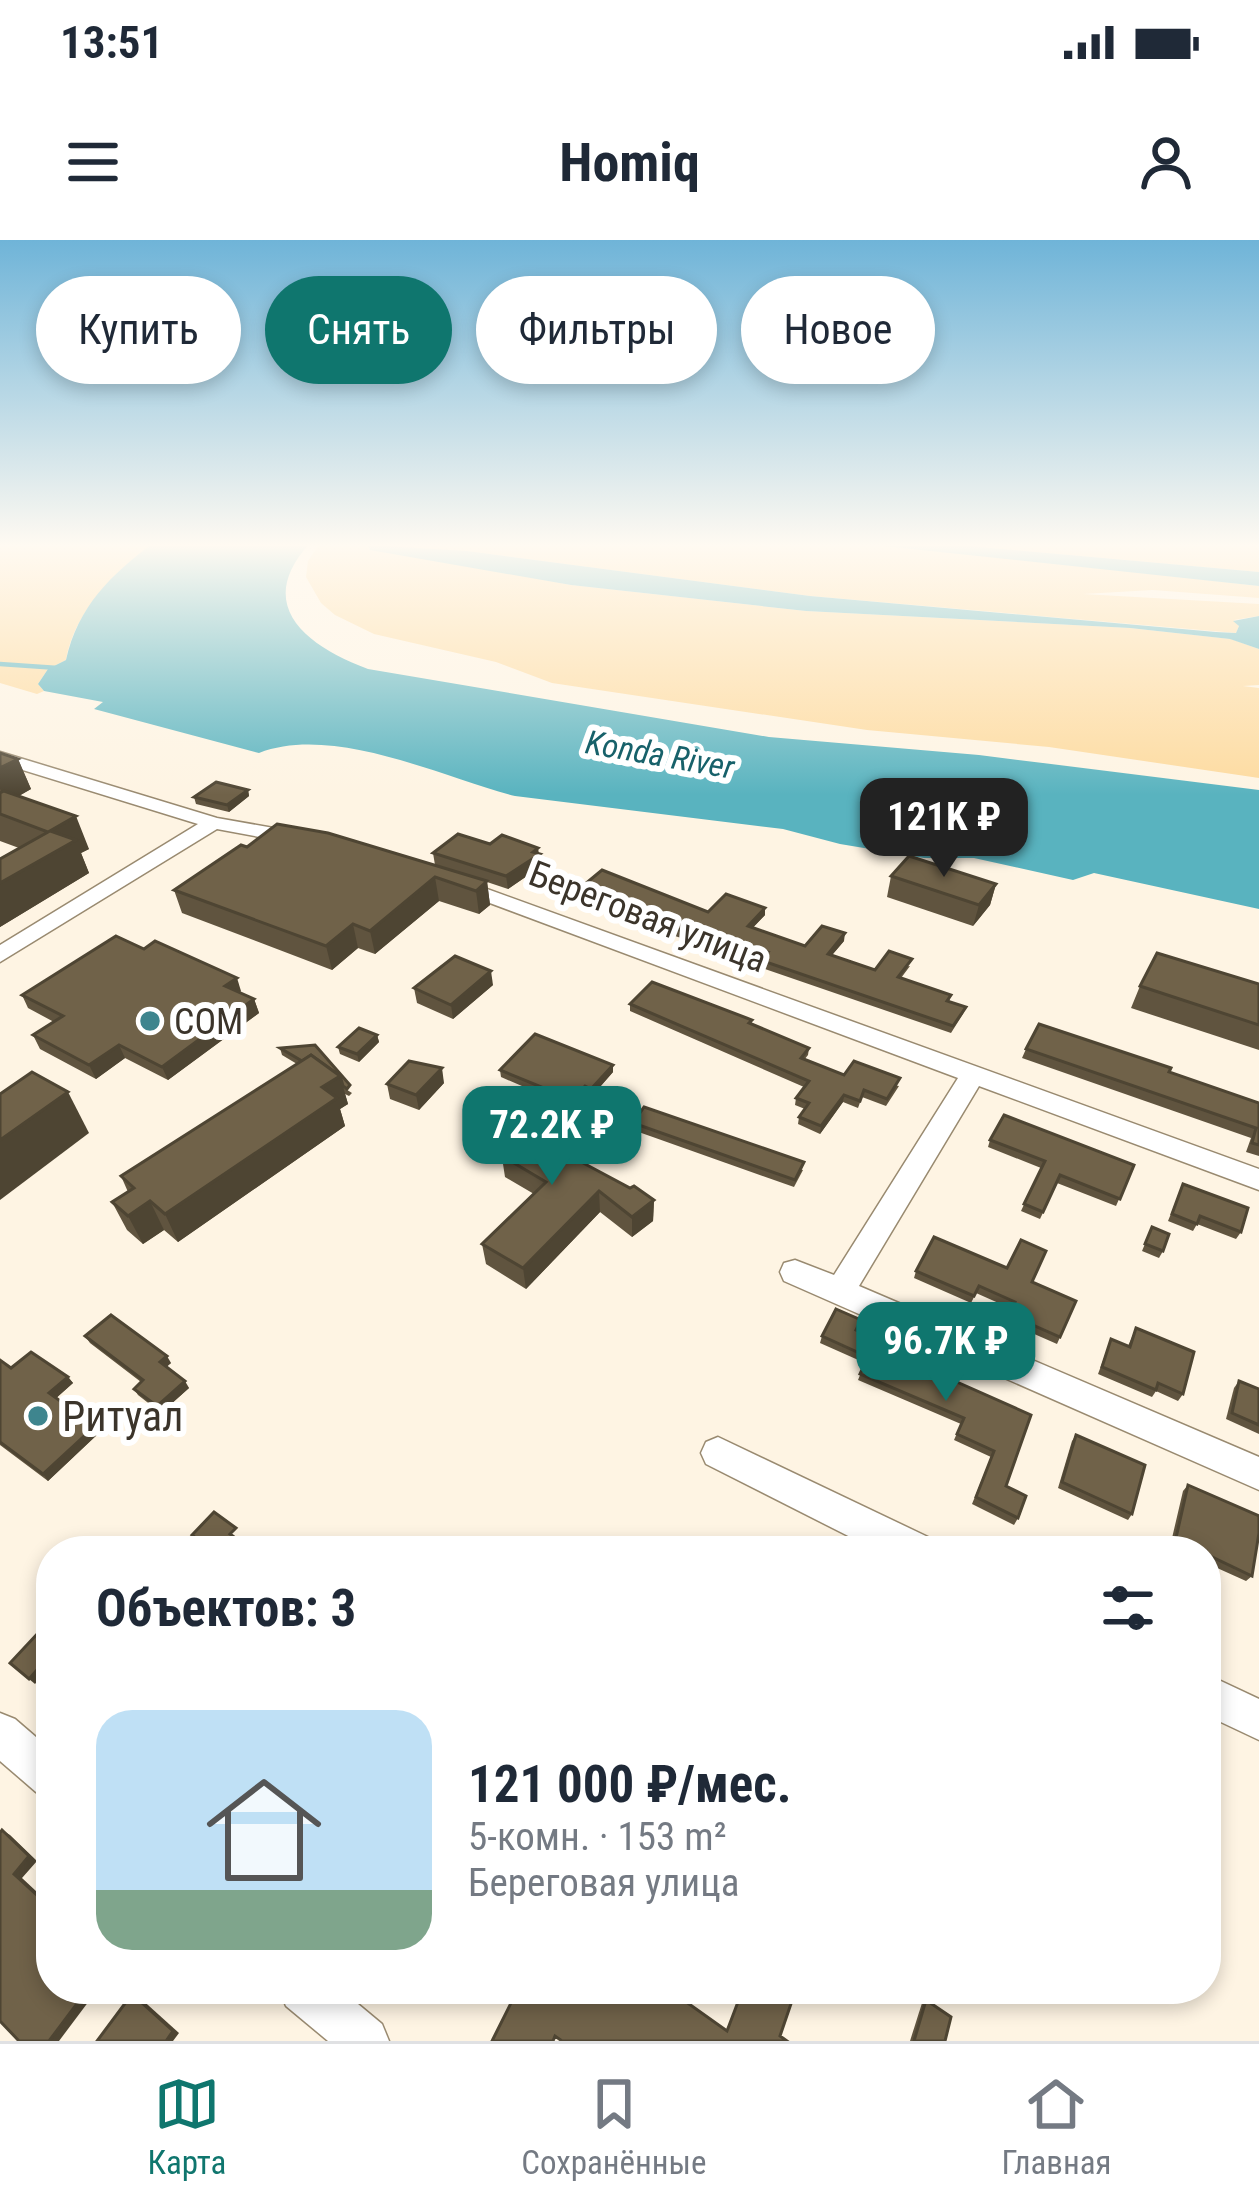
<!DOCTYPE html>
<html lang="ru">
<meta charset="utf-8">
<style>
body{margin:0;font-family:"Roboto Condensed",sans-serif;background:#f6f6f7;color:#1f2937;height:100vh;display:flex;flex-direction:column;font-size:45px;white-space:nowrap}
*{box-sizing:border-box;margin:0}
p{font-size:39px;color:#747a83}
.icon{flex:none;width:66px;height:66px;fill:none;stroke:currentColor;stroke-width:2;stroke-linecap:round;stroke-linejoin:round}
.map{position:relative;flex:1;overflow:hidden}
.panel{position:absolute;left:36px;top:1296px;width:1185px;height:468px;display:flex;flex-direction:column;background:#fff;border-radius:48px;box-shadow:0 6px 18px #0003}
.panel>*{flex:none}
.top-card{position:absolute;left:36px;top:36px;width:1188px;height:108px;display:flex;gap:24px}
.price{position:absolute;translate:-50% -102px;padding:0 27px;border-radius:24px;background:#0f766e;color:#fff;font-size:39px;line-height:78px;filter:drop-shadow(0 3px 6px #0008)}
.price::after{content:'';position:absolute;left:50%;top:72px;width:36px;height:27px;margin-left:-18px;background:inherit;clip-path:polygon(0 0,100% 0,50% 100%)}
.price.on{background:#222;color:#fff}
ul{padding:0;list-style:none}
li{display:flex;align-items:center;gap:36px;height:300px;padding:0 60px}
li span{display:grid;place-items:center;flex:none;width:336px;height:240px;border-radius:36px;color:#555}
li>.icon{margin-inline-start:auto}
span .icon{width:144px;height:144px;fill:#fffc;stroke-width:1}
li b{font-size:51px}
h2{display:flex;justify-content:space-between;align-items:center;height:144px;padding:0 60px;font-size:51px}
.pill{padding:0 42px;border-radius:54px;background:#fff;box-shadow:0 6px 18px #0003;font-size:42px;line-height:108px}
.pill.on{background:#0f766e;color:#fff}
.status{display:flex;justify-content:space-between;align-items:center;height:84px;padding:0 60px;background:#fff;direction:ltr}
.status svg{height:33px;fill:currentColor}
header{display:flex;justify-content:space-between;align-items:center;height:156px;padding:0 60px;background:#fff;font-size:54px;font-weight:700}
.tabs{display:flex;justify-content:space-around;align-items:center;height:168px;border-top:3px solid #e0e1e3;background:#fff;font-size:33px;color:#747a83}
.tabs a{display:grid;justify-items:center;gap:6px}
.tabs .on{color:#0f766e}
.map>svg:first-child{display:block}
.green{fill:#fdda9e}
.water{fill:#59b3bf}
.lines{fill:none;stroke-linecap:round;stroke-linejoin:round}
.stream{stroke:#59b3bf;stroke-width:4.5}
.minor-casing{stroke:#998a70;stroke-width:3}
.minor{fill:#fff;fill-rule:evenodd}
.wall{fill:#60543f}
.shaded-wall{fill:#4e4533}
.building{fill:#706249;stroke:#4e4533;stroke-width:3}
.poi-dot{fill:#3e858e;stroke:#fff;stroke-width:4.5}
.labels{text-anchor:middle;stroke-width:12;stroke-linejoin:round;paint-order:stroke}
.far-water-label{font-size:33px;font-style:italic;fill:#17616a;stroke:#fff}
.street-label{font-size:36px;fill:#3b342a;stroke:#fff}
.poi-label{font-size:36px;fill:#3b342a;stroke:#fff;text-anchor:start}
.near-poi-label{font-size:42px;fill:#3b342a;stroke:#fff;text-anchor:start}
</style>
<div class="status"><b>13:51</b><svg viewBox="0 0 49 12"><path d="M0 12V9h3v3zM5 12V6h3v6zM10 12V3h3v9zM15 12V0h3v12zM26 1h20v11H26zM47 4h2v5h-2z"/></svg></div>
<header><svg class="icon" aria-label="menu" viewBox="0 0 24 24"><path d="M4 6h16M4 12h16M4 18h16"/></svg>Homiq<svg class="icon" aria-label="person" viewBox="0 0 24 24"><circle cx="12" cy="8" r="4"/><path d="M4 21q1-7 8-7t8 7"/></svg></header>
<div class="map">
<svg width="1259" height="1801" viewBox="0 0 1259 1801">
<rect width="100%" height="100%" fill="#fef4e3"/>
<g class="green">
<path d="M0,303H153C115,332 74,372 66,420L48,429L38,444L44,451L37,454L0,443Z"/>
<polygon points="320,303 1259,303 1259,332 968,306 901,306 1259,346 1259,358 1153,350 1083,354 1259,364 1259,376 1234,380 1239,386 1236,393 810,356 467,311 368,306 571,345 806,371 1130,388 1231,399 1259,409 1259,445 1243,446 1259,448 1259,538 1049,507 867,490 552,443 496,422 374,394 335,375 321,363 306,337 308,321"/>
</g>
<g class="water">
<path d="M153,303H310C253,365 306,406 368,429L769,497L979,515L1259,550V669L1094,633L1073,640L974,618H924L840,604L783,589L515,556C444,538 334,484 259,513L94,469L103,462L44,451L38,444L48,429L66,420C78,366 111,335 153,303Z"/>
<polygon points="368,305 467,311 810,356 1216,392 1236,393 1239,386 1233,381 1259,376 1259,409 1230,399 1130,388 806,371 571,345 370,310"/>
<polygon points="884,306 968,306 1259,332 1259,346"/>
</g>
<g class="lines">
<polyline class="stream" points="0,424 58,428"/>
<defs>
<g id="minor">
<polygon points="0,512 217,578 302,593 312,599 302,605 217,589 0,722 0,705 198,584 0,523"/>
<polygon points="454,637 1259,929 1259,950 979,846 859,1046 1259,1217 1259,1250 784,1041 780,1032 784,1023 795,1020 834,1035 958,838 447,647 444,643"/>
<polygon points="718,1197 930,1298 935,1311 878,1311 706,1224 701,1213 706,1202"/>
<polygon points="1206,1434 1259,1459 1259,1500 1206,1475"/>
<polygon points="0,1473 15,1479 51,1510 51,1558 36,1552 0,1521"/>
<polygon points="279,1749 340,1749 382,1784 389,1801 328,1801 286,1766"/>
</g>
</defs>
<use href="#minor" class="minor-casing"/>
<use href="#minor" class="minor"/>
</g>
<g class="wall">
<polygon points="0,513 18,519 31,549 19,556 89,609 81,613 89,633 0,687 0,619 19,608 0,601"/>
<polygon points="248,550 249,556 229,572 196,564 194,557"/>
<polygon points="490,604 538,608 540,627 508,649 487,642 490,665 479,674 439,661 375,714 358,708 332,730 182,673 174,650 247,607 435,625 433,613"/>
<polygon points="891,636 996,644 990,665 973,686 887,657"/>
<polygon points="573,654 708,672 765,675 753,687 805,706 844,701 832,715 875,730 910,726 901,738 951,755 949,762 966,767 963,774 951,793 759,727 763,717 727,704 720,711 573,662"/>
<polygon points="1259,744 1259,810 1131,768 1140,746"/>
<polygon points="493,745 453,779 417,763 414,748"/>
<polygon points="241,751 239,753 254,759 259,773 168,840 125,818 96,839 40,809 33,795 54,782 28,768 22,755"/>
<polygon points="630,764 752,780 751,784 809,808 808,815 804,820 844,835 899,846 886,866 862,857 858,868 843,862 820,894 798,884 799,877 805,869 795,865 796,858 804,847 630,771"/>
<polygon points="377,795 379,802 359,822 340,814 338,807"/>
<polygon points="280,808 352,853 349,856 345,854 348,864 340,869 345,886 178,1002 164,990 143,1004 127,990 112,962 128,952 121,936 297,824 282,815"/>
<polygon points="1026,809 1169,832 1259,863 1259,916 1246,912 1251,898 1022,818"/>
<polygon points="613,825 613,832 592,856 586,854 573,868 501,837 500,830"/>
<polygon points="444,843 419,870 390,859 387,844"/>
<polygon points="633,883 803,930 794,947 633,890"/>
<polygon points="493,898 588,923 586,925 654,960 653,981 632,997 600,972 526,1049 486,1024 482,1004 534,954 505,937 503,924 495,919"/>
<polygon points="990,900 1134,925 1116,966 1057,943 1040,979 1021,971 1041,928 988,907"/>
<polygon points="1183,944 1241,992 1236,999 1197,984 1193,991 1168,981"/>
<polygon points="1152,987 1163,1011 1159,1018 1142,1011"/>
<polygon points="916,1031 1032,1042 1076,1061 1057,1104 1007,1082 1012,1069 976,1053 971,1063 914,1038"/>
<polygon points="1136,1088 1183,1154 1178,1161 1156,1151 1152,1157 1098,1134 1111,1099 1128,1106"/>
<polygon points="857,1091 957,1142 1031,1175 1006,1246 1018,1278 1014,1285 972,1264 991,1217 954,1200 961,1184 858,1140 865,1123 820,1103 822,1096"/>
<polygon points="85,1096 171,1123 166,1127 189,1148 161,1173 138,1155 134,1149 141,1142 90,1103"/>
<polygon points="0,1120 11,1128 68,1137 73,1143 56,1158 95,1186 100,1192 48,1241 0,1205"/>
<polygon points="1239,1141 1259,1149 1259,1194 1226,1179 1234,1148"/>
<polygon points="1076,1195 1132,1274 1128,1280 1058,1248 1072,1201"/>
<polygon points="1188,1245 1252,1336 1246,1341 1206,1323 1206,1311 1169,1311 1183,1251"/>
<polygon points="926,1760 945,1801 910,1801 922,1763"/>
</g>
<g class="shaded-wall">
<polygon points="18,519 31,549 6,563 0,549 0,528"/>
<polygon points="248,550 249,556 229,572 227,565"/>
<polygon points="76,576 89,609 81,613 89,633 0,687 0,643 50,591"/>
<polygon points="538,608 540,627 508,649 506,636"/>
<polygon points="435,637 439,661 375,714 370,691"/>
<polygon points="487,641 490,665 479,674 476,651"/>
<polygon points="996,644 990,665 973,686 979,665"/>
<polygon points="765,668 765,675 748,693 748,686"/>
<polygon points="353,684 358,708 332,730 326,706"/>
<polygon points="845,693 844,701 827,721 828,714"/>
<polygon points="491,731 493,745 453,779 451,765"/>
<polygon points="237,738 241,751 230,759 225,746"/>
<polygon points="254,759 259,773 168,840 162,827"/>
<polygon points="377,795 379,802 359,822 357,814"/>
<polygon points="119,805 125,818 96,839 89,825"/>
<polygon points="613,825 613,832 592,856 591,849"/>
<polygon points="442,828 444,843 419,870 416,855"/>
<polygon points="340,836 348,864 340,869 345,886 178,1002 165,974 322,847"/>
<polygon points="585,846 586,854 573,868 573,860"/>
<polygon points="68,852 89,893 0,960 0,900"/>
<polygon points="844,855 843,862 820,894 821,886"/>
<polygon points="587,903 588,923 573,938 572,917"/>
<polygon points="599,951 600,972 526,1049 523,1028"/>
<polygon points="654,960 653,981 632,997 632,977"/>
<polygon points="150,961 164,990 143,1004 128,976"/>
<polygon points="167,1116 171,1123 164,1129 160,1122"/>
<polygon points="68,1137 73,1143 54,1160 49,1153"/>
<polygon points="185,1141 189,1148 161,1173 157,1166"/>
<polygon points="95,1186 100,1192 48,1241 43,1234"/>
<polygon points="51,1414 51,1426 35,1444 29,1439"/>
<polygon points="2,1590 10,1595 37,1621 22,1638 51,1665 51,1668 14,1634"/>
<polygon points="88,1749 98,1749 59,1801 49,1801"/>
<polygon points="132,1754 138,1756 179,1793 173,1801 166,1801"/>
</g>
<g class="building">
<polygon points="0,513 18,519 0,528"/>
<polygon points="216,542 248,550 227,565 194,557"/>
<polygon points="4,551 76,576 50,591 76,600 0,643 0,619 48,592 0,574 0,553"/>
<polygon points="277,584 328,593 487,641 476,651 435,637 370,691 353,684 326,706 174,650 241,605 247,607"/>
<polygon points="458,594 490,604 502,595 538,608 533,612 540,614 506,636 433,613"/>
<polygon points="909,616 996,644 979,665 891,636"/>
<polygon points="602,630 708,672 726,654 765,668 748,686 805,706 822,686 845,693 828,714 875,730 889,711 912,719 898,737 951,755 947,761 966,767 953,786 760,720 768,712 728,697 721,704 573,654"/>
<polygon points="116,696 144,709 155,701 237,738 225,746 254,759 162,827 119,805 89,825 33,795 63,776 22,755"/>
<polygon points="1157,713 1259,744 1259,785 1140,746"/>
<polygon points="455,716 491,731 451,765 414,748"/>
<polygon points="652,742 752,780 749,783 809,808 801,818 844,835 854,821 900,838 887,859 864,850 860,861 844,855 821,886 799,877 809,863 796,858 809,841 630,764"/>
<polygon points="1039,784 1171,828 1169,832 1259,863 1259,905 1252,903 1256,888 1026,809"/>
<polygon points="359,788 377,795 357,814 338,807"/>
<polygon points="535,794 613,825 591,849 585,846 573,860 500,830"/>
<polygon points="315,805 350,845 347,849 343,846 340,836 311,815 302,821 280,808"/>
<polygon points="311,815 340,836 322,847 337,858 165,974 150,961 128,976 112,962 134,948 121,936"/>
<polygon points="409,821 442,828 416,855 387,844"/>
<polygon points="32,832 68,852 0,900 0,854"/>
<polygon points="644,867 804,922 795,940 633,883"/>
<polygon points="525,870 587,903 572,917 630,948 634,946 654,960 632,977 599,951 523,1028 482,1004 546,942 502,916 512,909 493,898"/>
<polygon points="1004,875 1134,925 1120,959 1060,935 1043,972 1024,964 1045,921 990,900"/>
<polygon points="1183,944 1248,968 1241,992 1200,976 1197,984 1172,974"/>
<polygon points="1152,987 1169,994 1163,1011 1145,1004"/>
<polygon points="934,997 1007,1028 1021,1000 1046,1011 1032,1042 1076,1061 1060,1097 1010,1075 1015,1062 979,1046 974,1056 916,1031"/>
<polygon points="836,1069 861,1080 856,1090 934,1125 938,1115 964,1126 957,1142 1031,1175 1006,1246 1026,1256 1018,1278 976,1257 994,1211 957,1194 964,1178 860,1134 868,1117 822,1096"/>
<polygon points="111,1075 167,1116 160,1122 185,1141 157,1166 134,1149 143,1140 85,1096"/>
<polygon points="1136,1088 1194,1112 1183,1154 1158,1143 1156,1150 1102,1127 1111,1099 1130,1107"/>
<polygon points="31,1112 68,1137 49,1153 95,1186 43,1234 0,1202 0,1120 11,1128"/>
<polygon points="1239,1141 1259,1149 1259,1185 1232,1173"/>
<polygon points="1076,1195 1145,1225 1132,1274 1062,1242"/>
<polygon points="1188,1245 1259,1276 1259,1293 1252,1336 1206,1314 1206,1311 1173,1311"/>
<polygon points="214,1272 236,1288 230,1294 253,1311 213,1311 192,1295"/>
<polygon points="39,1392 51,1402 51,1414 29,1439 10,1423"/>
<polygon points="1206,1562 1219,1569 1214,1599 1206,1594"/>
<polygon points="2,1590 29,1616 14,1634 51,1668 51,1749 88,1749 49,1801 19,1801 0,1781 0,1593"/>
<polygon points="518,1749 668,1749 727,1791 741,1754 736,1751 737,1749 796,1749 780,1796 787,1801 562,1801 555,1796 553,1801 492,1801"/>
<polygon points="132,1754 173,1791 166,1801 97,1801"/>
<polygon points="926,1760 951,1777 945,1801 914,1801"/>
</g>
<linearGradient id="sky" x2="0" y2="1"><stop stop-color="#6fb4d8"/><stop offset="0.55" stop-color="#fffaf2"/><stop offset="1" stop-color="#fffaf2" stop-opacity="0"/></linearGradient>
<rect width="1259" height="555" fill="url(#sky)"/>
<g class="poi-dot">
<circle cx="150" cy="781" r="12"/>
<circle cx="38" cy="1176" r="12"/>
</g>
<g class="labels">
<g class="far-water-label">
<text transform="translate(660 514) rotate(10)" y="12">Konda River</text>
</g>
<g class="street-label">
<text transform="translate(648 676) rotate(21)" y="13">Береговая улица</text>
</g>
<g class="poi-label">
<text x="174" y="794">СОМ</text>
</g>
<g class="near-poi-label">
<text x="62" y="1191">Ритуал</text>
</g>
</g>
</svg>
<b class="price on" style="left:944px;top:640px">121K ₽</b>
<b class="price" style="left:552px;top:948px">72.2K ₽</b>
<b class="price" style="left:946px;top:1164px">96.7K ₽</b>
<div class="top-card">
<a class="pill">Купить</a>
<a class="pill on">Снять</a>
<a class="pill">Фильтры</a>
<a class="pill">Новое</a>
</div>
<section class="panel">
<h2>Объектов: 3<svg class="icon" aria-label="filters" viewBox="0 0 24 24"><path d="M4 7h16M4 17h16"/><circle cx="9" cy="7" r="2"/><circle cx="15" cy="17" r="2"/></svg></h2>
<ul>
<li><span style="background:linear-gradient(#bfe0f5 75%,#7fa58c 0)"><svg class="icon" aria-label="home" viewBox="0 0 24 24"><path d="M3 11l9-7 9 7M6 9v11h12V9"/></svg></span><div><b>121 000 ₽/мес.</b><p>5-комн. · 153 m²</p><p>Береговая улица</p></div></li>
</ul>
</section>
</div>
<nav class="tabs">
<a class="on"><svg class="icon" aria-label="map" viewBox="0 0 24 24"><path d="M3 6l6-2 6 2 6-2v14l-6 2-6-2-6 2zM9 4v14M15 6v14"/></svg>Карта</a>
<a><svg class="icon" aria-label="saved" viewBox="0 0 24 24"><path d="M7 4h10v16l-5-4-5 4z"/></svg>Сохранённые</a>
<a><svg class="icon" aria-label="home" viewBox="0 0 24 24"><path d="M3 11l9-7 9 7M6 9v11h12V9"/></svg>Главная</a>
</nav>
